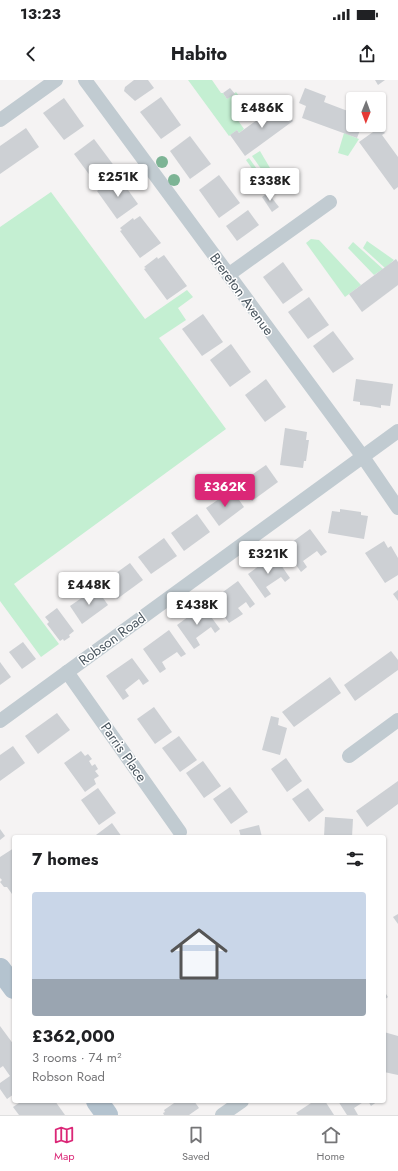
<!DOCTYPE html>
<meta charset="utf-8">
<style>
body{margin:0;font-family:Jost,sans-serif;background:#f6f6f6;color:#202124;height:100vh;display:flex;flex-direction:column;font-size:15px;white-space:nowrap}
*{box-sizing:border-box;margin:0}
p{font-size:13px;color:#757577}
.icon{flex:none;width:22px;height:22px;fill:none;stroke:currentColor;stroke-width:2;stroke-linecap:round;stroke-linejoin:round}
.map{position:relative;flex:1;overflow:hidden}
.panel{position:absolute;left:12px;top:755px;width:374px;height:268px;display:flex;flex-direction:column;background:#fff;border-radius:4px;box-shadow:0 1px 3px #0004}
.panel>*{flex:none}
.needle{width:26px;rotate:181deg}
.tools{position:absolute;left:346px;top:12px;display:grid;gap:8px}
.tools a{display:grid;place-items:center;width:40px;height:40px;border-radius:4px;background:#fff;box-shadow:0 1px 3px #0004;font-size:20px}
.price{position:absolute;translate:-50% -34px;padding:0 9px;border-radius:4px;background:#fff;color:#222;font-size:13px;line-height:26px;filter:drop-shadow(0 1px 2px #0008)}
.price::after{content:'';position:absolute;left:50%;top:24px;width:12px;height:9px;margin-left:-6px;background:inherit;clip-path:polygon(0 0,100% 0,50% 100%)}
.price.on{background:#db2777;color:#fff}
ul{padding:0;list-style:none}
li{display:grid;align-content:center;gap:8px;height:212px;padding:0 20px}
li+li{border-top:1px solid #e0e0e0}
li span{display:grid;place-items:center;height:124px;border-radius:4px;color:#555}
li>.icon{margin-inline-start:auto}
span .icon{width:72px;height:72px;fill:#fffc;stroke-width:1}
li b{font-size:17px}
h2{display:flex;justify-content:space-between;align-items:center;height:48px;padding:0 20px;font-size:17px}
.status{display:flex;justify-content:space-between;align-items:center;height:28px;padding:0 20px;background:#fff;direction:ltr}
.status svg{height:11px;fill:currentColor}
header{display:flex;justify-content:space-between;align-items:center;height:52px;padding:0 20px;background:#fff;font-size:18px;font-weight:700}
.menu{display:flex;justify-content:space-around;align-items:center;height:56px;border-top:1px solid #e0e0e0;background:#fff;font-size:11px;color:#757577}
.menu a{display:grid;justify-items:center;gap:2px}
.menu .on{color:#db2777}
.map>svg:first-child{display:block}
.green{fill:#c4efd2}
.building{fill:#cdd0d4}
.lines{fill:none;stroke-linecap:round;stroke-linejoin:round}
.street{stroke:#c1cbd1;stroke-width:14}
.primary{stroke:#b4c3cf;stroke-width:22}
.tree{fill:#7db495}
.labels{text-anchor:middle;stroke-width:3;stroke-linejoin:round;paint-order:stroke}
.street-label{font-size:14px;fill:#4b5760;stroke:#fff}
</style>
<div class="status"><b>13:23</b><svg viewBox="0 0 49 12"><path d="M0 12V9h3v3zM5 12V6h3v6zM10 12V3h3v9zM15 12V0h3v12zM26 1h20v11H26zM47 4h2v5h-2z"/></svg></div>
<header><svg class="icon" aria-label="back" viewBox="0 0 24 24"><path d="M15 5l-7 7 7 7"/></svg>Habito<svg class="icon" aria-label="share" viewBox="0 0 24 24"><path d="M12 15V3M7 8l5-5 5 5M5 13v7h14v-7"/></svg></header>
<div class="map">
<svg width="398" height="1035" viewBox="0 0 398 1035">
<rect width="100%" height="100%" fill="#f5f3f3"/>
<g class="green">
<polygon points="188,0 212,0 221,13 223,13 227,19 236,12 249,30 237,39 244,49 239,53 237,50 229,56"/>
<polygon points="344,53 359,59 348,76 338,73"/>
<polygon points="260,71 280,105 275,109 252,76"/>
<polygon points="249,78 272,110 269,113 246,80"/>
<polygon points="51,112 145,239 187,210 193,217 178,228 186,240 159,258 226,349 14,504 59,564 41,577 0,521 0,147"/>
<polygon points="311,159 319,160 361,205 345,217 306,163"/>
<polygon points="367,161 394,180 385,188 363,168"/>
<polygon points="353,162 383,189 374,195 348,168"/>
</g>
<g class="building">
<polygon points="134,0 148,0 154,8 135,21 124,11 125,7"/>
<polygon points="375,0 385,0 378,5"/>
<polygon points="230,8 235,14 227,19 223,13"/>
<polygon points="305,8 326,16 324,22 353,33 353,45 362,45 357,58 302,38 306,26 299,23"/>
<polygon points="161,17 181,45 161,59 140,32"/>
<polygon points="64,18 84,46 64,60 43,33"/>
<polygon points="278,20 293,41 245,76 230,55 237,50 239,53 274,28 272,25"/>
<polygon points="380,47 385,53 382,55 398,77 398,107 394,110 359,62"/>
<polygon points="26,48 39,67 0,94 0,66"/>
<polygon points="190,56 211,84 190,99 170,71"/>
<polygon points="94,59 115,87 94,101 74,74"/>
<polygon points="219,95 240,123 219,138 199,110"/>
<polygon points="118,96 138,124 117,139 97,111"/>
<polygon points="268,113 279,127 272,132 262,117"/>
<polygon points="248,130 259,145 237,161 226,146"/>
<polygon points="140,136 161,163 140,178 120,151 122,150 120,148 133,138 134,140"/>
<polygon points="164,175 187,206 167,220 144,189 146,188 144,187 157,177 158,179"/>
<polygon points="396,179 398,182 398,205 362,232 349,214"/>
<polygon points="283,182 303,210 283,224 263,197"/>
<polygon points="309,217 329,245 308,259 288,232"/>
<polygon points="203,234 223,262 202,276 182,249"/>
<polygon points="333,251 354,279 333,293 313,266"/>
<polygon points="231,264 251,292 230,307 210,280"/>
<polygon points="266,299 286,327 265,342 245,315"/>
<polygon points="356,299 393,304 390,326 381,325 381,328 370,326 360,325 360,322 353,321"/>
<polygon points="285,348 307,352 306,360 309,360 306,381 304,381 303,388 280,385"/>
<polygon points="266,385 278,402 252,421 240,403"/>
<polygon points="232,410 244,427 219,446 206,428"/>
<polygon points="340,429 361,432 361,435 368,436 364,459 328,453 332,431 340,432"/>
<polygon points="197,434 210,452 184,471 171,453"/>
<polygon points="310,449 327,472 321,476 317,471 303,481 307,487 301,492 284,468"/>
<polygon points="164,458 177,476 151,494 138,477"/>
<polygon points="384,461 388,468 391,466 398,478 398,495 385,503 365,473"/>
<polygon points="274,475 290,498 285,502 281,497 266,507 271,514 265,518 248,494"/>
<polygon points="130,483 143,500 117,519 105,501"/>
<polygon points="238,501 255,524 250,528 246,522 238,528 243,534 229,543 212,520"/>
<polygon points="96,508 108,525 82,544 70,526"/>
<polygon points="398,510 398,521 393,514"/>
<polygon points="203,526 220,549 215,553 211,547 196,558 200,565 194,569 177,545"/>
<polygon points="57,528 74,551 69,555 70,557 64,561 63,559 60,561 47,544 49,542 45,537"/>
<polygon points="169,550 186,574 181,577 177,572 162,582 166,589 160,593 143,569"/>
<polygon points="23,562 36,579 22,589 9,572"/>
<polygon points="391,571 398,580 398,590 355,621 344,605"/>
<polygon points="132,578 149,601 143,605 139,599 125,610 129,616 123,620 106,596"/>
<polygon points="0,582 11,597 0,605"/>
<polygon points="330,597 341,613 294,647 282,632"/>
<polygon points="154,627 172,652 155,664 137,639"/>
<polygon points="57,633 70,650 38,674 25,656"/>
<polygon points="271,636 279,638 278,645 287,648 280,675 262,670"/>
<polygon points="179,656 197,680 180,692 162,668"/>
<polygon points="13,666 25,683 0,701 0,675"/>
<polygon points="81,671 85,676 88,674 92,679 89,681 92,686 95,684 98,689 95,691 99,696 94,699 96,704 85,712 64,683"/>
<polygon points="286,678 302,701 287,712 271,689"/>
<polygon points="203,681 221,706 204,718 186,693"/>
<polygon points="398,701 398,724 367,747 356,731"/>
<polygon points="230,707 248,732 231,744 213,719"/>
<polygon points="98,708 116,733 99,745 81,720"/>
<polygon points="308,708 324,730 309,742 292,719"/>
<polygon points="325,737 353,739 352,757 324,757"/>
<polygon points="112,743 122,757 97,757 96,755"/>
<polygon points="259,745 262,757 241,757 239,750"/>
<polygon points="0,749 5,756 0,760"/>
<polygon points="14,768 14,812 12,814 7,807 4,807 0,802 2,800 0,798 0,777"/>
<polygon points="398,834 398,844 393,837"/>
<polygon points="384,911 388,917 384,920"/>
<polygon points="0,946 14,965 14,1014 7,1019 0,1009 0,1003 10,996 3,986 0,988"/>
<polygon points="384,952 398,956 398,995 384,992"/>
<polygon points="22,1021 55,1021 65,1035 19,1035 13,1027"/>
<polygon points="177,1021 194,1021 199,1028 189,1035 164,1035 163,1033 165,1032 164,1030"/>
<polygon points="314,1021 325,1021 334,1035 298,1035 296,1033"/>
<polygon points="338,1021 365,1021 354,1028 358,1035 347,1035"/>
<polygon points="368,1021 378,1021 371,1026"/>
</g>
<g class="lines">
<g class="street">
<polyline points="85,0 363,377 398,428"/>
<polyline points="0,40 56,0"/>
<polyline points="228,195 330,122"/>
<polyline points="67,592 180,752"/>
<polyline points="0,641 398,351"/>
<polyline points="349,676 398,640"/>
<polyline points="222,1035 242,1021"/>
</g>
<g class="primary">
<polyline points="0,889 14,908"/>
<polyline points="97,1021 107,1035"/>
</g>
</g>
<g class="tree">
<circle cx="162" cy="82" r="6"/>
<circle cx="174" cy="100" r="6"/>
</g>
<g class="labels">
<g class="street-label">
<text transform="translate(242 214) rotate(54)" y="5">Brereton Avenue</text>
<text transform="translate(112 559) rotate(-36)" y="5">Robson Road</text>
<text transform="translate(124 672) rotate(55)" y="5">Parris Place</text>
</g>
</g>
</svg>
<div class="tools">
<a><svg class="needle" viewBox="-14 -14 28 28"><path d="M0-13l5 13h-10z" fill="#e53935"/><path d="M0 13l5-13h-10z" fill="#757577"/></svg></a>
</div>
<b class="price" style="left:262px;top:49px">£486K</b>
<b class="price" style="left:118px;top:118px">£251K</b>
<b class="price" style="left:270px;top:122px">£338K</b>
<b class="price on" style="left:225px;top:428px">£362K</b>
<b class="price" style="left:268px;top:495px">£321K</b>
<b class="price" style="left:89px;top:526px">£448K</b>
<b class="price" style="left:197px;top:546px">£438K</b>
<section class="panel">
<h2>7 homes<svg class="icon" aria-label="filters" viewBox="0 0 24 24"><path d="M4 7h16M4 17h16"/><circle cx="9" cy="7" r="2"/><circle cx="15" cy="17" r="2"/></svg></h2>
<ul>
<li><span style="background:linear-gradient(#c9d6e8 70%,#9aa5b1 0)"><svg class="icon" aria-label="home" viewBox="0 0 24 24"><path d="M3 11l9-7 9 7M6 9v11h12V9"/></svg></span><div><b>£362,000</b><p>3 rooms · 74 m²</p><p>Robson Road</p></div></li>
</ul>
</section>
</div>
<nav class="menu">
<a class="on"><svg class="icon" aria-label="map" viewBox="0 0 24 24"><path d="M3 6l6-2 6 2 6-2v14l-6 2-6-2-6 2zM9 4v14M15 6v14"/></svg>Map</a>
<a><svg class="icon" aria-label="saved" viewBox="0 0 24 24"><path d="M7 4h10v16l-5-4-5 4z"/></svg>Saved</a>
<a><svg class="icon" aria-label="home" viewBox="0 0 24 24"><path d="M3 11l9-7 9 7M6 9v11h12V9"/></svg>Home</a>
</nav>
